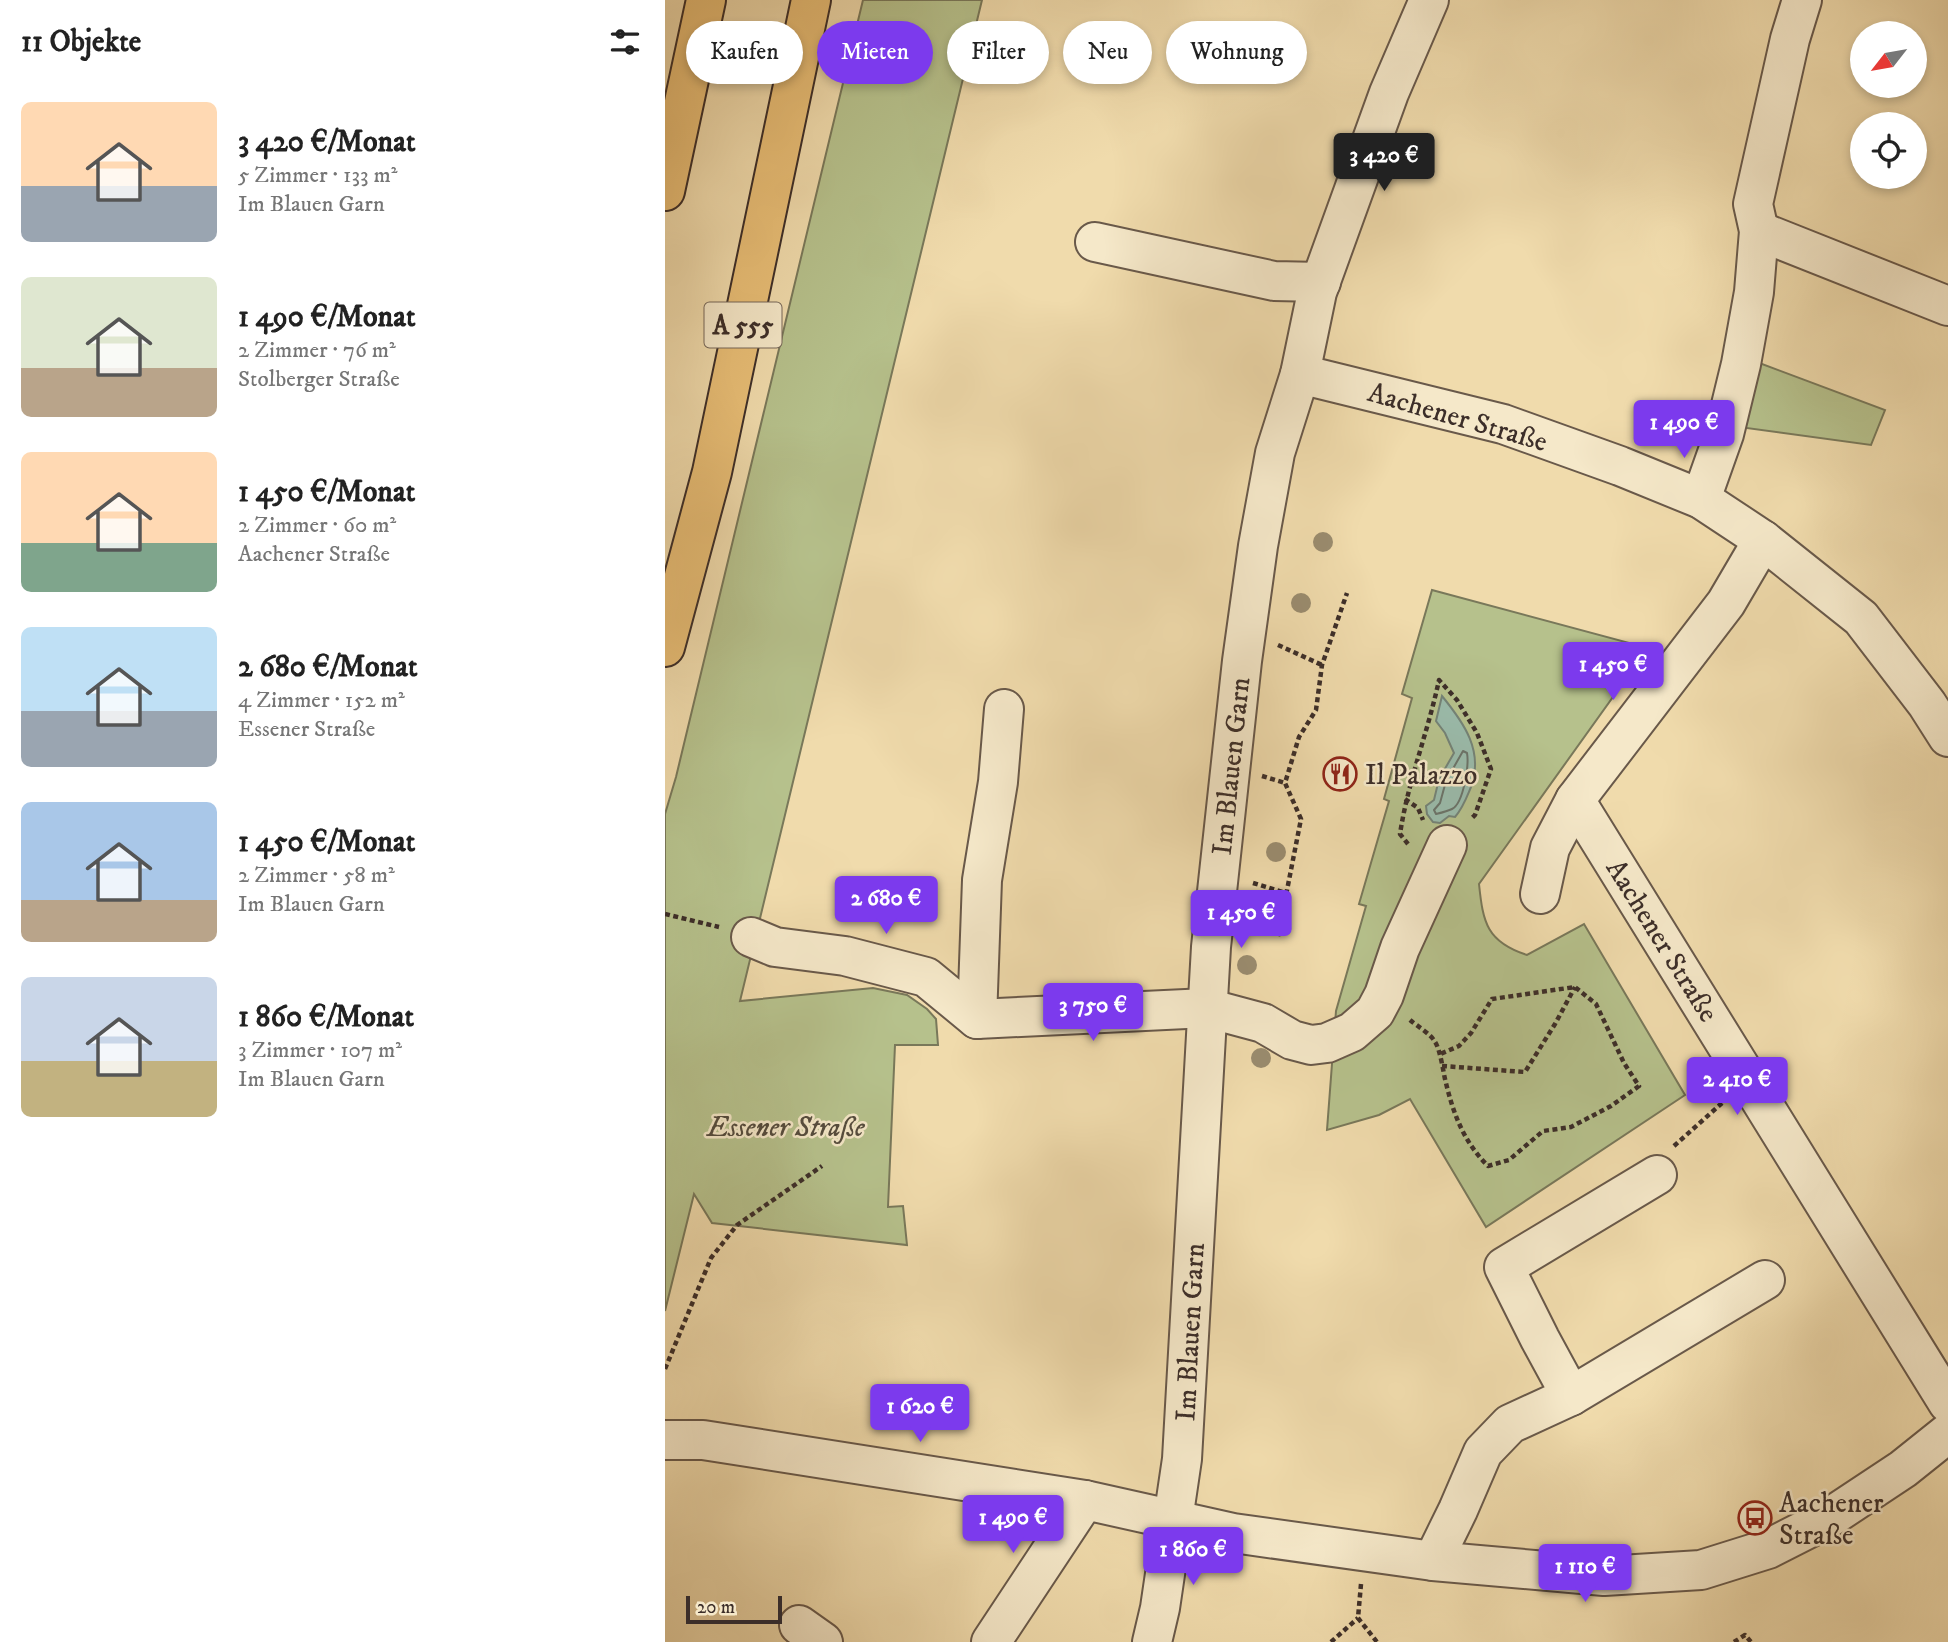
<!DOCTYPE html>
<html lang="de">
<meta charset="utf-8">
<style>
body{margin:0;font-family:"IM FELL DW Pica",serif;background:#f2f2f2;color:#222;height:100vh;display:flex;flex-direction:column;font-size:26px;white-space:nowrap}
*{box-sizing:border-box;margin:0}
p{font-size:23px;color:#767676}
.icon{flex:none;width:38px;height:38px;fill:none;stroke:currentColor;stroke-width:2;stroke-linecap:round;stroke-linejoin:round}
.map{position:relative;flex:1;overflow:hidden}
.side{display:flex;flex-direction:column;background:#fff;width:665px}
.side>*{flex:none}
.top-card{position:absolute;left:21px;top:21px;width:665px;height:63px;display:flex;gap:14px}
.needle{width:46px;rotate:239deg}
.tools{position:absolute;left:1185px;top:21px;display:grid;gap:14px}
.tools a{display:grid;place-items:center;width:77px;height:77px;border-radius:50%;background:#fff;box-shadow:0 4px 10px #0003;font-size:35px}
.scale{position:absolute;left:21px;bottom:18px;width:96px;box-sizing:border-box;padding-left:7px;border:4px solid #3c2e29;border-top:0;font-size:19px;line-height:24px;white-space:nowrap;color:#3c2e29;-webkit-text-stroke:5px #f5e8c9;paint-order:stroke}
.price{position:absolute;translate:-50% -60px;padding:0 16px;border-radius:7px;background:#7c3aed;color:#fff;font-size:23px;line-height:46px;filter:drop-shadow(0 2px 4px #0008)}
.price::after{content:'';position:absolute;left:50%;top:42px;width:21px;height:16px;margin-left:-10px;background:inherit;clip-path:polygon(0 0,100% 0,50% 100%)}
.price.selected{background:#222;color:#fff}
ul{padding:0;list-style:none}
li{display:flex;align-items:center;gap:21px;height:175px;padding:0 21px}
li span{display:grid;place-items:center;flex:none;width:196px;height:140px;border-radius:10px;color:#555}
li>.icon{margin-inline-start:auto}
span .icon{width:84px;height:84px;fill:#fffc;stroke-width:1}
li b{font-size:30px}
h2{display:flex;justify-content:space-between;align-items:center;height:84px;padding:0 21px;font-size:30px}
.pill{padding:0 24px;border-radius:32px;background:#fff;box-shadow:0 4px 10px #0003;font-size:24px;line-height:63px}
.pill.selected{background:#7c3aed;color:#fff}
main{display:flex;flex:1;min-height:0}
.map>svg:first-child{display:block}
.green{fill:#b6c18c;stroke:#79785a;stroke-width:2}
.water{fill:#9abbab;stroke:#748377;stroke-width:2}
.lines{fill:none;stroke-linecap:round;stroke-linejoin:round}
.shore{stroke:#6b746a;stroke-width:2}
.minor-casing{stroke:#69594a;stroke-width:42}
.highway-casing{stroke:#3c2e29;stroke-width:42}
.path{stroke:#3c2e29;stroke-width:4.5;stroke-dasharray:5 3.5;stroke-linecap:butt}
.minor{stroke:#f5e8c9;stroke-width:38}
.highway{stroke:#e8be76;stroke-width:38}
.tree{fill:#9a8c6f}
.labels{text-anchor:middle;stroke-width:5;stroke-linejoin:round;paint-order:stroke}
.shield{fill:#f5e8c9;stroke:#746659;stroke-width:2}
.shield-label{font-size:26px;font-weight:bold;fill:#3c2e29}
.street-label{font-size:28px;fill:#3c2e29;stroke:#f5e8c9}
.poi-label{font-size:28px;fill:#3c2e29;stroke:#f5e8c9;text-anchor:start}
.park-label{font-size:28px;font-style:italic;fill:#544b3d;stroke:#f5e8c9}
</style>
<main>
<section class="side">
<h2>11 Objekte<svg class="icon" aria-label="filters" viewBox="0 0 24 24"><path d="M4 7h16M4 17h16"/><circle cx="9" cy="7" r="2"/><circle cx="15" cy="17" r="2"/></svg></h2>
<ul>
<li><span style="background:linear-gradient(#ffd9b3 60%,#9aa5b1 0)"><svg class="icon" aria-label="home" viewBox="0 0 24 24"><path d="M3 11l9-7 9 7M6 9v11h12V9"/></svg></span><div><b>3 420 €/Monat</b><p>5 Zimmer · 133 m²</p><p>Im Blauen Garn</p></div></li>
<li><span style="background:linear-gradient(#dfe7d0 65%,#b9a48a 0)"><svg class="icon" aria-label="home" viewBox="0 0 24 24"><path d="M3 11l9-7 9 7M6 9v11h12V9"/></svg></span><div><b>1 490 €/Monat</b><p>2 Zimmer · 76 m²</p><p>Stolberger Straße</p></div></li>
<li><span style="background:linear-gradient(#ffd9b3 65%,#7fa58c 0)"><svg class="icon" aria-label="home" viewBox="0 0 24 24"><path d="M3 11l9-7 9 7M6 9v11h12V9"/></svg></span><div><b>1 450 €/Monat</b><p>2 Zimmer · 60 m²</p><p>Aachener Straße</p></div></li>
<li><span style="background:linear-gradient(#bfe0f5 60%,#9aa5b1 0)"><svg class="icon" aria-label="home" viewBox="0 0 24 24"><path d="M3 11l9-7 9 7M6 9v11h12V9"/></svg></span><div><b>2 680 €/Monat</b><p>4 Zimmer · 152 m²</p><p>Essener Straße</p></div></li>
<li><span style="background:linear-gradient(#a9c7e8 70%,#b9a48a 0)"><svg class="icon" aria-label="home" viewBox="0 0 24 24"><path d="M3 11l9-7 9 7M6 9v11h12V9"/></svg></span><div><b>1 450 €/Monat</b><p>2 Zimmer · 58 m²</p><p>Im Blauen Garn</p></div></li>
<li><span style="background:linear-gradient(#c9d6e8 60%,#c2b280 0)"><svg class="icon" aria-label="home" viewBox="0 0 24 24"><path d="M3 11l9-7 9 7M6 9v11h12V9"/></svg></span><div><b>1 860 €/Monat</b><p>3 Zimmer · 107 m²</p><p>Im Blauen Garn</p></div></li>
</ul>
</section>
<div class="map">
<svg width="1283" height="1642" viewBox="0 0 1283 1642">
<rect width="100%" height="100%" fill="#f0dbac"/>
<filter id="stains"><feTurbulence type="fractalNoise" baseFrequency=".00286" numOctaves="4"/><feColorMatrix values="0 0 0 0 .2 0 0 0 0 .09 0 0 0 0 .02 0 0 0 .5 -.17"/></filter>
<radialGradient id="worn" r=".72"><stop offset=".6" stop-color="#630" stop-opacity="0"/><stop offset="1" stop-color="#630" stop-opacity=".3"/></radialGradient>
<g class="green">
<polygon points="198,0 317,0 75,1001 208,988 242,995 262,1009 271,1019 273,1045 230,1045 223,1207 238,1206 242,1245 47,1223 29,1194 0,1311 0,814 11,777"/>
<polygon points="1089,361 1220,410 1206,445 1074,427"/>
<path d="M767,590L983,648L814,884C818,923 822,942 862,955L919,924L1020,1095L821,1227L745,1099L714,1115L662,1130L671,1011L701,906L694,904L724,801L719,799L747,698L737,694Z"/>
</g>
<path class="water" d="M777,696C799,723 819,751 806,787C801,799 798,808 790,817L784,816L775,823L768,822L762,814L761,806L769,800L774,779L789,753L780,733L771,721Z"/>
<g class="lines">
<path class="shore" d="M798,751L802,753C804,764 799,803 787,809C783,811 775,813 771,814L769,810L775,803L781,781Z"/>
<defs>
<g id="minor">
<polyline points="1094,231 1283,306"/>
<polyline points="430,242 609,281 656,282"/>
<polyline points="635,374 838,424 955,466 1036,499 1098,540 1196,618 1262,704 1283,737"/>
<polyline points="1036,499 1059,434 1076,364 1089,292 1094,231 1088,204 1125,39 1137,0"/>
<polyline points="910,800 1283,1403"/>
<polyline points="875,894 885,848 910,800 1061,603 1098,540"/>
<polyline points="86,937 110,947 180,956 261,977 312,1019 542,1008 598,1023 627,1040 646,1045 662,1043 687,1032 710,1012 719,995 735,948 782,845"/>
<polyline points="312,1019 317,880 333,782 339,709"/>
<polyline points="906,1396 875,1339 839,1267 992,1175"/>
<polyline points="0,1440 38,1440 420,1500 568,1533 768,1561 939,1576 1036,1570 1103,1549 1164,1518 1238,1469 1283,1433"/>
<polyline points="768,1561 793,1510 818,1452 845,1424 906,1396 1100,1280"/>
<polyline points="134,1625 158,1642"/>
<polyline points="326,1642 420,1500"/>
<polyline points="487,1642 495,1608 517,1459 546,947 577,661 593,546 610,453 635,374 652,292 724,93 764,0"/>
</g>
<g id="highway">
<polyline points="0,191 41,0"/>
<polyline points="0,647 47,472 146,0"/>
</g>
</defs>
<use href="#minor" class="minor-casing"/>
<use href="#highway" class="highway-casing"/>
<g class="path">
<polyline points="613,645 657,665"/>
<polyline points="597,776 620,783"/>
<polyline points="740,799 753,808 758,820"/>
<path d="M743,844L735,834C743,781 763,732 774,680L792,700L812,733L826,769L810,815L806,819"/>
<polyline points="588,883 621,893"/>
<polyline points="0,914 54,927"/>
<polyline points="613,936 636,819 620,783 634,737 651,710 657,665 682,593"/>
<path d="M745,1020C752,1026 766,1034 770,1042C775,1049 778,1070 780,1079C788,1113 798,1141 823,1166L844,1160L878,1131L906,1127L946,1106L974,1086L959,1063L931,1004L910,987L827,999L806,1033L794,1046L773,1055"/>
<polyline points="777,1066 860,1072 890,1024 910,987"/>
<polyline points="1009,1146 1057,1103"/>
<polyline points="0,1369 46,1258 72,1225 157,1166"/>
<polyline points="696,1584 693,1618 712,1642"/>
<polyline points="666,1642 693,1618"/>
<polyline points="1069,1642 1080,1635 1086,1642"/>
</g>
<use href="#minor" class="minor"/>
<use href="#highway" class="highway"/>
</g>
<g class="tree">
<circle cx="658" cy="542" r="10"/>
<circle cx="636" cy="603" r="10"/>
<circle cx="611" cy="852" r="10"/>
<circle cx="582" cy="965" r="10"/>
<circle cx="596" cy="1058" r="10"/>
</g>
<defs>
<symbol id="restaurant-ring" viewBox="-11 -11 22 22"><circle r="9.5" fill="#f5e8c9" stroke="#8f2418" stroke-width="1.5"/><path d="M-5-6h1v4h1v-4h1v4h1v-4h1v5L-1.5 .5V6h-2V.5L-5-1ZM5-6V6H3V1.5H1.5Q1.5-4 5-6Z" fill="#8f2418"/></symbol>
<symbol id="bus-ring" viewBox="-11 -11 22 22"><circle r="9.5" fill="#f5e8c9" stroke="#8f2418" stroke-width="1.5"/><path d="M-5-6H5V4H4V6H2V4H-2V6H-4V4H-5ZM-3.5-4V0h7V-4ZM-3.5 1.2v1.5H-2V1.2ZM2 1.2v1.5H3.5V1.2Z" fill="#8f2418"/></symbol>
</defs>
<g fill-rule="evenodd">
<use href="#restaurant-ring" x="656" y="755" width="38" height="38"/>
<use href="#bus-ring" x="1071" y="1499" width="38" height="38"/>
</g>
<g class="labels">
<rect class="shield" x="39.5" y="302.5" width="77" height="45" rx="5"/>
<g class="shield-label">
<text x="78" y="334">A 555</text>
</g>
<g class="street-label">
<text transform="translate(793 416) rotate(16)" y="10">Aachener Straße</text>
<text transform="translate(565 766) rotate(-84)" y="10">Im Blauen Garn</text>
<text transform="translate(998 940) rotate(58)" y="10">Aachener Straße</text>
<text transform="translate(524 1332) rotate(-87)" y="10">Im Blauen Garn</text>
</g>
<g class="poi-label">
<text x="700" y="784">Il Palazzo</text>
<text x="1114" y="1512">Aachener<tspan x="1114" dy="32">Straße</tspan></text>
</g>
<g class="park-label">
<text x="121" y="1136">Essener Straße</text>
</g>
</g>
<rect width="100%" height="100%" filter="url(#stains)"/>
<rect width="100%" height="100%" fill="url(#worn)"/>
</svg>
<div class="tools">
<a><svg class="needle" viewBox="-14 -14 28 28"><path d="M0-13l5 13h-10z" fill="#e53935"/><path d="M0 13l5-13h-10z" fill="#767676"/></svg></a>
<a><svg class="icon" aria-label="locate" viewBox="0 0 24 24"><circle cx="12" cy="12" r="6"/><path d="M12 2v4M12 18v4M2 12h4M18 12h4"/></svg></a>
</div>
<div class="scale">20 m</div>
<b class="price selected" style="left:719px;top:193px">3 420 €</b>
<b class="price" style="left:1019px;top:460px">1 490 €</b>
<b class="price" style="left:948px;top:702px">1 450 €</b>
<b class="price" style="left:221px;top:936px">2 680 €</b>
<b class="price" style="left:576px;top:950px">1 450 €</b>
<b class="price" style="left:428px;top:1043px">3 750 €</b>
<b class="price" style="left:1072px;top:1117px">2 410 €</b>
<b class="price" style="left:255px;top:1444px">1 620 €</b>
<b class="price" style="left:348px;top:1555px">1 490 €</b>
<b class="price" style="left:528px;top:1587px">1 860 €</b>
<b class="price" style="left:920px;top:1604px">1 110 €</b>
<div class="top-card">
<a class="pill">Kaufen</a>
<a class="pill selected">Mieten</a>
<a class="pill">Filter</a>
<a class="pill">Neu</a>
<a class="pill">Wohnung</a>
</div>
</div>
</main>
